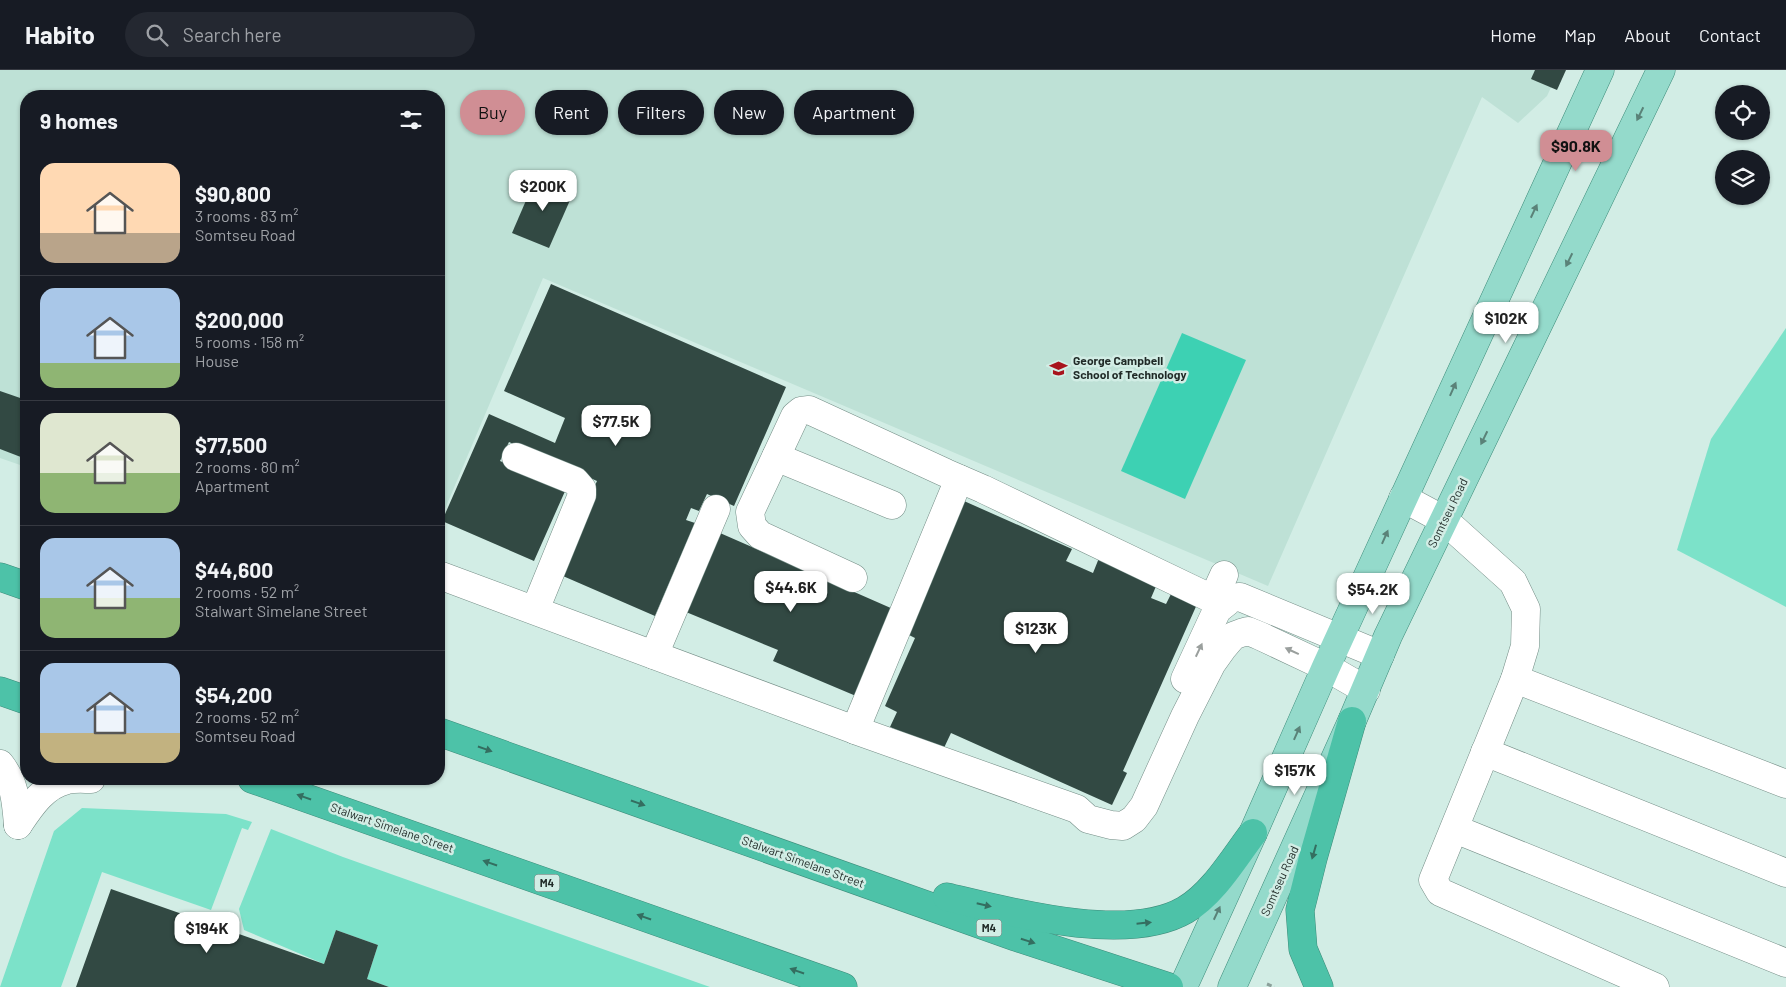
<!DOCTYPE html>
<meta charset="utf-8">
<style>
body{margin:0;font-family:Barlow,sans-serif;background:#242831;color:#f1f3f6;height:100vh;display:flex;flex-direction:column;font-size:19px;white-space:nowrap}
*{box-sizing:border-box;margin:0}
p{font-size:16px;color:#9ea1a6}
.icon{flex:none;width:28px;height:28px;fill:none;stroke:currentColor;stroke-width:2;stroke-linecap:round;stroke-linejoin:round}
.map{position:relative;flex:1;overflow:hidden}
.sheet{position:absolute;left:20px;top:20px;width:425px;height:695px;display:flex;flex-direction:column;background:#171b24;border-radius:20px;box-shadow:0 1px 4px #0004}
.sheet>*{flex:none}
.banner{position:absolute;left:460px;top:20px;width:475px;height:45px;display:flex;gap:10px}
.controls{position:absolute;left:1715px;top:15px;display:grid;gap:10px}
.controls a{display:grid;place-items:center;width:55px;height:55px;border-radius:50%;background:#171b24;box-shadow:0 1px 4px #0004;font-size:25px}
.price{position:absolute;translate:-50% -42px;padding:0 11px;border-radius:10px;background:#fff;color:#222;font-size:16px;line-height:32px;filter:drop-shadow(0 1px 2px #0008)}
.price::after{content:'';position:absolute;left:50%;top:30px;width:15px;height:11px;margin-left:-8px;background:inherit;clip-path:polygon(0 0,100% 0,50% 100%)}
.price.active{background:#d08e94;color:#111}
ul{padding:0;list-style:none}
li{display:flex;align-items:center;gap:15px;height:125px;padding:0 20px}
li+li{border-top:1px solid #363941}
li span{display:grid;place-items:center;flex:none;width:140px;height:100px;border-radius:15px;color:#555}
li>.icon{margin-inline-start:auto}
span .icon{width:60px;height:60px;fill:#fffc;stroke-width:1}
li b{font-size:21px}
h2{display:flex;justify-content:space-between;align-items:center;height:60px;padding:0 20px;font-size:21px}
.tag{padding:0 18px;border-radius:22px;background:#171b24;box-shadow:0 1px 4px #0004;font-size:18px;line-height:45px}
.tag.active{background:#d08e94;color:#111}
header{display:flex;align-items:center;gap:30px;box-sizing:border-box;height:70px;padding:0 25px;background:#171b24;border-bottom:1px solid #363941}
header strong{font-size:24px}
nav{display:flex;gap:28px;margin-inline-start:auto;font-size:18px}
.search{width:350px;height:45px;background:#242831;display:flex;align-items:center;gap:12px;box-sizing:border-box;padding:0 18px;border-radius:28px;color:#9ea1a6;font-size:19px}
.map>svg:first-child{display:block}
.built{fill:#bee1d6}
.grass{fill:#7ce2c9}
.water{fill:#3dd1b3}
.building{fill:#324943}
.lines{fill:none;stroke-linecap:round;stroke-linejoin:round}
.minor-casing{stroke:#748d86;stroke-width:29}
.major-casing{stroke:#3d8c7a;stroke-width:29}
.highway-casing{stroke:#3d8c7a;stroke-width:29}
.path{stroke:#8ba09a;stroke-width:3;stroke-dasharray:5 2.5;stroke-linecap:butt}
.minor{stroke:#fff;stroke-width:28}
.major{stroke:#94dacb;stroke-width:28}
.highway{stroke:#4dc2a8;stroke-width:28}
.oneway{fill:#5a8278}
.oneway2{fill:#9a9f9d}
.oneway3{fill:#346e60}
.labels{text-anchor:middle;stroke-width:5;stroke-linejoin:round;paint-order:stroke}
.shield{fill:#d2ede5;stroke:#55645f;stroke-width:1}
.shield-label{font-size:11px;font-weight:bold;fill:#1f2926}
.poi-label{font-size:12px;font-weight:bold;fill:#1f2926;stroke:#d2ede5;text-anchor:start}
.street-label{font-size:12px;fill:#1f2926;stroke:#d2ede5}
</style>
<header>
<strong>Habito</strong>
<div class="search"><svg class="icon" aria-label="search" viewBox="0 0 24 24"><circle cx="10" cy="10" r="6"/><path d="M15 15l6 6"/></svg>Search here</div>
<nav><a>Home</a><a>Map</a><a>About</a><a>Contact</a></nav>
</header>
<div class="map">
<svg width="1786" height="917" viewBox="0 0 1786 917">
<rect width="100%" height="100%" fill="#d2ede5"/>
<polygon class="built" points="0,0 1559,0 1547,26 1518,53 1482,27 1268,516 543,208 439,453 439,26 26,26 26,397 0,388"/>
<g class="grass">
<polygon points="1786,258 1786,537 1677,480 1711,369"/>
<polygon points="82,738 226,744 252,752 248,760 242,758 211,840 102,802 61,917 0,917 54,761"/>
<polygon points="271,759 343,787 710,917 389,917 367,909 378,875 336,860 324,894 244,860 239,839"/>
</g>
<polygon class="water" points="1182,263 1246,290 1185,429 1121,401"/>
<g class="building">
<polygon points="1535,0 1566,0 1557,20 1531,9"/>
<polygon points="537,105 574,121 549,178 512,163"/>
<polygon points="551,214 786,317 734,436 707,424 699,441 691,438 686,450 695,453 655,546 556,503 597,411 509,372 500,391 566,419 534,491 442,451 489,344 555,373 565,348 504,321"/>
<polygon points="0,321 26,330 26,389 0,379"/>
<polygon points="964,431 1072,479 1066,491 1093,503 1099,488 1157,514 1151,528 1166,534 1173,520 1198,532 1123,701 1127,703 1112,735 951,663 943,680 890,657 897,642 885,636 915,568 905,563"/>
<polygon points="720,463 893,539 856,626 773,591 778,580 686,542"/>
<polygon points="111,819 324,894 336,860 378,875 367,909 389,917 76,917"/>
</g>
<g class="lines">
<defs>
<g id="minor">
<polyline points="516,387 575,411 582,419 582,425 535,540"/>
<polyline points="776,387 892,435"/>
<polyline points="959,409 855,660 1077,739 1088,749 1111,755 1123,756 1134,749 1144,736 1185,646 1212,593 1222,579 1233,566 1241,563 1248,561 1258,565 1326,597 1366,620"/>
<polyline points="1403,428 1444,450 1513,512 1526,539 1525,576 1515,609 1433,810 1440,822 1655,917"/>
<polyline points="439,505 855,660"/>
<polyline points="853,508 760,465 752,456 750,442 795,346 801,341 809,340 946,403 983,419 1223,534"/>
<polyline points="1213,529 1224,505"/>
<polyline points="654,585 716,439"/>
<polyline points="1185,609 1217,540 1232,528 1240,527 1380,585"/>
<polyline points="1515,609 1786,714"/>
<polyline points="1485,682 1786,803"/>
<path d="M0,694C15,713 16,731 18,755"/>
<path d="M18,755C30,737 44,715 67,710C75,708 84,709 91,709"/>
<polyline points="1455,759 1786,893"/>
</g>
<g id="major">
<polyline points="1183,917 1253,763 1326,597 1600,0"/>
<polyline points="1232,917 1352,651 1388,566 1661,0"/>
</g>
<g id="highway">
<polyline points="0,507 26,516"/>
<polyline points="0,621 26,630"/>
<polyline points="439,662 1016,867 1169,917"/>
<polyline points="252,709 843,917"/>
<path d="M947,827C1010,842 1127,874 1185,840C1213,824 1234,788 1253,763"/>
<polyline points="1319,917 1303,879 1300,840 1313,788 1352,651"/>
</g>
</defs>
<use href="#minor" class="minor-casing"/>
<use href="#major" class="major-casing"/>
<use href="#highway" class="highway-casing"/>
<polyline class="path" points="1267,914 1274,917"/>
<use href="#minor" class="minor"/>
<use href="#major" class="major"/>
<use href="#highway" class="highway"/>
</g>
<defs><path id="oneway-solid" d="M-6-.8H1V-3.2L6.5 0L1 3.2V.8H-6Z" transform="scale(1.25)"/></defs>
<g class="oneway">
<use href="#oneway-solid" transform="translate(1640 44) rotate(116)"/>
<use href="#oneway-solid" transform="translate(1534 141) rotate(-65)"/>
<use href="#oneway-solid" transform="translate(1569 190) rotate(116)"/>
<use href="#oneway-solid" transform="translate(1453 319) rotate(-66)"/>
<use href="#oneway-solid" transform="translate(1484 368) rotate(116)"/>
<use href="#oneway-solid" transform="translate(1385 467) rotate(-66)"/>
<use href="#oneway-solid" transform="translate(1297 663) rotate(-66)"/>
<use href="#oneway-solid" transform="translate(1217 843) rotate(-65)"/>
</g>
<g class="oneway2">
<use href="#oneway-solid" transform="translate(1199 580) rotate(-65)"/>
<use href="#oneway-solid" transform="translate(1292 581) rotate(-155)"/>
</g>
<g class="oneway3">
<use href="#oneway-solid" transform="translate(485 679) rotate(19)"/>
<use href="#oneway-solid" transform="translate(304 727) rotate(-161)"/>
<use href="#oneway-solid" transform="translate(638 733) rotate(19)"/>
<use href="#oneway-solid" transform="translate(1314 782) rotate(106)"/>
<use href="#oneway-solid" transform="translate(490 793) rotate(-161)"/>
<use href="#oneway-solid" transform="translate(984 835) rotate(13)"/>
<use href="#oneway-solid" transform="translate(644 847) rotate(-161)"/>
<use href="#oneway-solid" transform="translate(1144 853) rotate(-6)"/>
<use href="#oneway-solid" transform="translate(1028 871) rotate(18)"/>
<use href="#oneway-solid" transform="translate(797 901) rotate(-161)"/>
</g>
<defs>
<symbol id="school-bare" viewBox="-9 -9 18 18"><path d="M0-5L7-2L0 1L-7-2ZM-4 1L0 2.5L4 1V4Q0 6-4 4Z" fill="#a8131c" stroke="#d2ede5" stroke-width="2.5" paint-order="stroke"/></symbol>
</defs>
<g fill-rule="evenodd">
<use href="#school-bare" x="1046" y="286" width="25" height="25"/>
</g>
<g class="labels">
<g class="shield">
<rect x="534.5" y="804.5" width="25" height="17" rx="4"/>
<rect x="976.5" y="849.5" width="25" height="17" rx="4"/>
</g>
<g class="shield-label">
<text x="547" y="817">M4</text>
<text x="989" y="862">M4</text>
</g>
<g class="poi-label">
<text x="1073" y="295">George Campbell<tspan x="1073" dy="14">School of Technology</tspan></text>
</g>
<g class="street-label">
<text transform="translate(1448 443) rotate(-64)" y="4">Somtseu Road</text>
<text transform="translate(392 758) rotate(19)" y="4">Stalwart Simelane Street</text>
<text transform="translate(803 792) rotate(20)" y="4">Stalwart Simelane Street</text>
<text transform="translate(1280 811) rotate(-66)" y="4">Somtseu Road</text>
</g>
</g>
</svg>
<div class="controls">
<a><svg class="icon" aria-label="locate" viewBox="0 0 24 24"><circle cx="12" cy="12" r="6"/><path d="M12 2v4M12 18v4M2 12h4M18 12h4"/></svg></a>
<a><svg class="icon" aria-label="layers" viewBox="0 0 24 24"><path d="M12 4l9 5-9 5-9-5zM3 14l9 5 9-5"/></svg></a>
</div>
<b class="price active" style="left:1576px;top:102px">$90.8K</b>
<b class="price" style="left:543px;top:142px">$200K</b>
<b class="price" style="left:1506px;top:274px">$102K</b>
<b class="price" style="left:616px;top:377px">$77.5K</b>
<b class="price" style="left:791px;top:543px">$44.6K</b>
<b class="price" style="left:1373px;top:545px">$54.2K</b>
<b class="price" style="left:1036px;top:584px">$123K</b>
<b class="price" style="left:1295px;top:726px">$157K</b>
<b class="price" style="left:207px;top:884px">$194K</b>
<div class="banner">
<a class="tag active">Buy</a>
<a class="tag">Rent</a>
<a class="tag">Filters</a>
<a class="tag">New</a>
<a class="tag">Apartment</a>
</div>
<section class="sheet">
<h2>9 homes<svg class="icon" aria-label="filters" viewBox="0 0 24 24"><path d="M4 7h16M4 17h16"/><circle cx="9" cy="7" r="2"/><circle cx="15" cy="17" r="2"/></svg></h2>
<ul>
<li><span style="background:linear-gradient(#ffd9b3 70%,#b9a48a 0)"><svg class="icon" aria-label="home" viewBox="0 0 24 24"><path d="M3 11l9-7 9 7M6 9v11h12V9"/></svg></span><div><b>$90,800</b><p>3 rooms · 83 m²</p><p>Somtseu Road</p></div></li>
<li><span style="background:linear-gradient(#a9c7e8 75%,#8fb573 0)"><svg class="icon" aria-label="home" viewBox="0 0 24 24"><path d="M3 11l9-7 9 7M6 9v11h12V9"/></svg></span><div><b>$200,000</b><p>5 rooms · 158 m²</p><p>House</p></div></li>
<li><span style="background:linear-gradient(#dfe7d0 60%,#8fb573 0)"><svg class="icon" aria-label="home" viewBox="0 0 24 24"><path d="M3 11l9-7 9 7M6 9v11h12V9"/></svg></span><div><b>$77,500</b><p>2 rooms · 80 m²</p><p>Apartment</p></div></li>
<li><span style="background:linear-gradient(#a9c7e8 60%,#8fb573 0)"><svg class="icon" aria-label="home" viewBox="0 0 24 24"><path d="M3 11l9-7 9 7M6 9v11h12V9"/></svg></span><div><b>$44,600</b><p>2 rooms · 52 m²</p><p>Stalwart Simelane Street</p></div></li>
<li><span style="background:linear-gradient(#a9c7e8 70%,#c2b280 0)"><svg class="icon" aria-label="home" viewBox="0 0 24 24"><path d="M3 11l9-7 9 7M6 9v11h12V9"/></svg></span><div><b>$54,200</b><p>2 rooms · 52 m²</p><p>Somtseu Road</p></div></li>
</ul>
</section>
</div>
